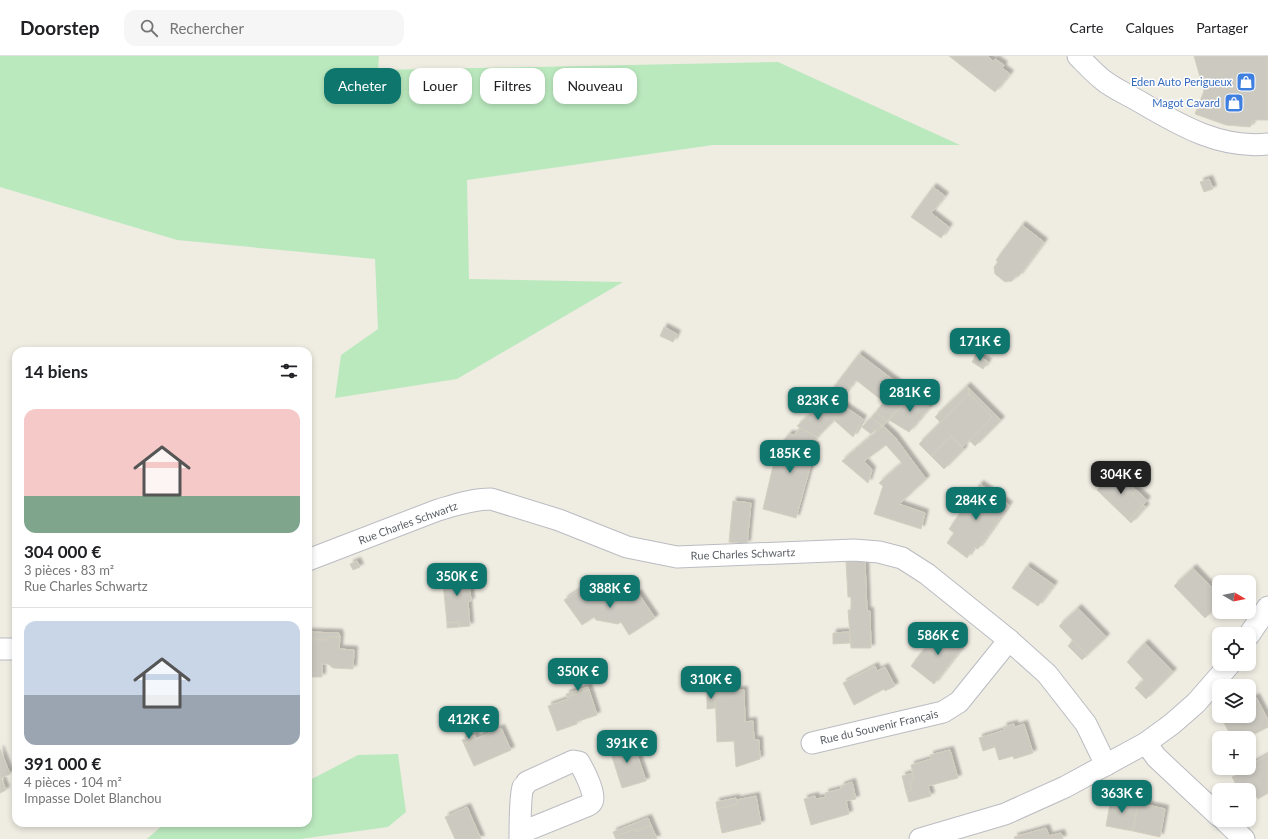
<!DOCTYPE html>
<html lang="fr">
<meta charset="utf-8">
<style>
body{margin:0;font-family:Lato,sans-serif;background:#f6f6f6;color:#202124;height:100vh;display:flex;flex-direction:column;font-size:15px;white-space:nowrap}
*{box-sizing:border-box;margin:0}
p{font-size:13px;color:#757577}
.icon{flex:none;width:22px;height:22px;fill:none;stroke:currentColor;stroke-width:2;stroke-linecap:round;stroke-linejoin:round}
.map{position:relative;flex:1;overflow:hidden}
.sheet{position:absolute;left:12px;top:291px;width:300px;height:480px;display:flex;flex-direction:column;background:#fff;border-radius:12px;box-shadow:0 2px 6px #0003}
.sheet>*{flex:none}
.hud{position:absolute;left:324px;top:12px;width:380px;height:36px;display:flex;gap:8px}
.needle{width:26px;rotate:99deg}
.fabs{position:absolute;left:1212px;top:519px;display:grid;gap:8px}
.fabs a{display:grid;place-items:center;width:44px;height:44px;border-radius:8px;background:#fff;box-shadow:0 2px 6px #0003;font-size:20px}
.price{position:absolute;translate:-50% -34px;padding:0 9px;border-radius:8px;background:#0f766e;color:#fff;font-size:13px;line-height:26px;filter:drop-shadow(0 1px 2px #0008)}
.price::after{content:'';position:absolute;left:50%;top:24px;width:12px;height:9px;margin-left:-6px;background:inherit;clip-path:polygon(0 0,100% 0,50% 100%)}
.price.on{background:#222;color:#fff}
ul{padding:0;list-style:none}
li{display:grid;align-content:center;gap:8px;height:212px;padding:0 12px}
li+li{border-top:1px solid #e0e0e0}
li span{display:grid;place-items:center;height:124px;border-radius:12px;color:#555}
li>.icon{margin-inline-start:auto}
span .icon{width:72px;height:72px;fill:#fffc;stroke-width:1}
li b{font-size:17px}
h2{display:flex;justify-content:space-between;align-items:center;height:48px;padding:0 12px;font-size:17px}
.pill{padding:0 14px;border-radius:12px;background:#fff;box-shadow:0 2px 6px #0003;font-size:14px;line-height:36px}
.pill.on{background:#0f766e;color:#fff}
header{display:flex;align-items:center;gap:24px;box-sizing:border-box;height:56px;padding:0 20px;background:#fff;border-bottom:1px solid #e0e0e0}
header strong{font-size:19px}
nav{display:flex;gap:22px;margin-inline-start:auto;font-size:14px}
.search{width:280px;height:36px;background:#f6f6f6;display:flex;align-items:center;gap:10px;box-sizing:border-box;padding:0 14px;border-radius:12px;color:#757577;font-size:15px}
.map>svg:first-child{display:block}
.green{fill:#bbe9be}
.building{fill:#ccc9c1;stroke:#d4cfbf;filter:url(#shadow)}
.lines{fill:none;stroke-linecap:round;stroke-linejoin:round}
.street-casing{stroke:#babcc2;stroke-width:23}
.street{stroke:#fff;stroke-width:21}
.labels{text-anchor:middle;stroke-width:3;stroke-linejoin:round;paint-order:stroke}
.shop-label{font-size:11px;fill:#366cbe;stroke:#fff;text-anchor:end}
.street-label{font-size:11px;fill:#5a5e64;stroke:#fff}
</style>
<header>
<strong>Doorstep</strong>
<div class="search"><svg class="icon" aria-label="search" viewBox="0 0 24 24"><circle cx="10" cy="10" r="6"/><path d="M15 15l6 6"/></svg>Rechercher</div>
<nav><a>Carte</a><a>Calques</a><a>Partager</a></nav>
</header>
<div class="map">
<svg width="1268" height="783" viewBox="0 0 1268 783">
<defs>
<filter id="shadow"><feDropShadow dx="3.5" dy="-3.5" stdDeviation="1" flood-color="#0004"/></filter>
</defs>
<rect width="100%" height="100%" fill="#efece2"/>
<g class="green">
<polygon points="0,0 379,0 378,14 778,6 960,89 713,89 467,124 469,223 623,226 457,323 335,342 341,299 378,273 375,203 177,184 0,131"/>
<polygon points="398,698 406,756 388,771 300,783 147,783 165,767 308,767 308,725 358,699"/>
</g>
<g class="building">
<polygon points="949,0 987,0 993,5 995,3 1004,9 1002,12 1010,18 995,36"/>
<polygon points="1194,0 1268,0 1268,64 1254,64 1250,71 1226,69 1195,58 1204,35"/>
<polygon points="1209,123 1213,133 1204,136 1200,126"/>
<polygon points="933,131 945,140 931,157 949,171 941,182 911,161"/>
<polygon points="1022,169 1044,186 1018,221 1017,219 1012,225 1005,226 995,218 994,211 998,206 996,204"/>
<polygon points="664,271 677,278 673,286 660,280"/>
<polygon points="859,298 912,338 887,365 876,356 884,346 856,324 838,346 863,363 853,381 834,364 837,361 829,352 821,348"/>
<polygon points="976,298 988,306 983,313 972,306"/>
<polygon points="967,330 969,332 969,338 941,367 935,361"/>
<polygon points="969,332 1001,364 975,390 969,384 992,361 969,338"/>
<polygon points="912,338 930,351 909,376 889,364"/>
<polygon points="969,338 992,361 963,391 951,380 931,400 919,388"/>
<polygon points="821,348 829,352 837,361 817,381 797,370"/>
<polygon points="876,356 887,365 883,370 871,362"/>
<polygon points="871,362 881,369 871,378 862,371"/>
<polygon points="883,370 894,380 926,423 899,448 925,457 921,473 874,458 883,430 879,427 902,407 886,389 864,405 872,414 868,427 842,405"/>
<polygon points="800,372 817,381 811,388 816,390 796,462 763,453 777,393 789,378 794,379"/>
<polygon points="951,380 964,393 944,413 931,400"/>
<polygon points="1116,414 1136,434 1132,438 1143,449 1129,465 1097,434"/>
<polygon points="980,428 1009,449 978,493 974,491 967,502 947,487 954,477 949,473"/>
<polygon points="1136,434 1147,444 1143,449 1132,438"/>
<polygon points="733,445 751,447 747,488 729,486"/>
<polygon points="1143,449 1146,451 1131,467 1129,465"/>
<polygon points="357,505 360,511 353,514 350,508"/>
<polygon points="864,505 865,506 867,555 870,555 871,592 851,592 848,554 851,554 851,541 848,541 846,506"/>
<polygon points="1027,510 1054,529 1038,550 1012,532"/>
<polygon points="1193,512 1219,539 1219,549 1205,562 1174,530"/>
<polygon points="468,514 471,545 468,546 470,570 459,571 459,566 447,567 442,516"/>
<polygon points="590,527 596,537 628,543 638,537 655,562 629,579 621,566 618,568 596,564 594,561 582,569 564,544"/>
<polygon points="1078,552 1106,581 1087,599 1059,570"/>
<polygon points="459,566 459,571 447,572 447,567"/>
<polygon points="941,571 964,589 934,628 911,610"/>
<polygon points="308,576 339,577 340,581 328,581 325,584 316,584 310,580 308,580"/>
<polygon points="849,576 850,587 833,588 833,577"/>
<polygon points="308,580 310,580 316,584 325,584 328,581 340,581 339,593 354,594 353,613 333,612 328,608 322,608 322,621 308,621"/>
<polygon points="1073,584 1087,599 1082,604 1068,590"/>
<polygon points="1145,587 1173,616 1146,643 1135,632 1144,624 1127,606"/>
<polygon points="875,610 877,615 885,611 895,630 885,635 884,633 854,649 843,627"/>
<polygon points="588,631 589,634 567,641 566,638"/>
<polygon points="589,634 597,659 576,666 577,668 557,675 548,650 568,643 567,641"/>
<polygon points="744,634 745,666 753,665 754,684 759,684 760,703 736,711 734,685 717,686 715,635"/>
<polygon points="715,635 715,652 707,653 707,636"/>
<polygon points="1256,641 1268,664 1268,671 1247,682 1232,682 1222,663 1227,660 1249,660 1249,645"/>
<polygon points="1014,668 1015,671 1024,668 1033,697 1014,703 1013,700 999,704 995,691 983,695 979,682 1005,674 1003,671"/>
<polygon points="501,672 511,694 474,710 464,688"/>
<polygon points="475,679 476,683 464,688 462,684"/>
<polygon points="632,684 646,725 622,732 609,691"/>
<polygon points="0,693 10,718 1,722 6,734 0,737"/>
<polygon points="950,694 958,722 928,730 931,740 909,746 906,736 912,734 910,725 914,723 911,709 931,703 930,699"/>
<polygon points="1268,699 1268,737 1258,743 1255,738 1249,741 1249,734 1243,734 1242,732 1239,734 1232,721 1243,716 1242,713 1249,712 1249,709"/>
<polygon points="913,717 914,723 910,725 912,734 906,736 902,720"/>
<polygon points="852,726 856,743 846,745 849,758 811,769 804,743 815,740 816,743 826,741 825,737 841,733 841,730"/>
<polygon points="756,740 761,768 722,777 717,753 738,748 737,744"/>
<polygon points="736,742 738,748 717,753 716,746"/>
<polygon points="1111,742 1138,747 1133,775 1106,770"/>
<polygon points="1138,747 1165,753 1160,781 1133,775"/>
<polygon points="467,751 481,783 455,783 445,761"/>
<polygon points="648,762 651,769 636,776 635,773 615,781 613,776"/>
<polygon points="651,769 657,783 616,783 615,781 635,773 636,776"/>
<polygon points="1046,772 1049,780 1061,777 1063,783 1015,783 1014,781"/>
</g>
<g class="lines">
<defs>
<g id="street">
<path d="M1078,0C1086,8 1094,17 1103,24C1114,33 1129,39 1142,47C1181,70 1221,93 1268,88"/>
<path d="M308,504L438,454C455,449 473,443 491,443L559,464L627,491L677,501L854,494L879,496L902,502L927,518L1009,584L1047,618L1086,668L1106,709"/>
<polyline points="1249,579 1268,551"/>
<polyline points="0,593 16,593"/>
<polyline points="812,687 943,656 959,646 1009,584"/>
<polyline points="1146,687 1156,701 1219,760"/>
<polyline points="1224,764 1244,783"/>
<path d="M520,783C520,772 520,740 523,731C524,731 527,727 527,726L573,705L579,706C583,713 597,739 592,746C591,748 587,750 584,751L520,777"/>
<polyline points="920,783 1005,758 1065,731 1146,687 1172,668 1196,647 1230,608"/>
</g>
</defs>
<use href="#street" class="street-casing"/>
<use href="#street" class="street"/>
</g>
<defs>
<symbol id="shop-square" viewBox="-11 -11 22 22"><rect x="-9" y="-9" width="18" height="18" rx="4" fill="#3f7fe0" stroke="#fff"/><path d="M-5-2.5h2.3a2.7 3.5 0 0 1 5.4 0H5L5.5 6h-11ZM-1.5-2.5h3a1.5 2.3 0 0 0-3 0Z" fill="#fff"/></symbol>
</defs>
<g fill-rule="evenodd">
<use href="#shop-square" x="1235" y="15" width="22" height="22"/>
<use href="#shop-square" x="1223" y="36" width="22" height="22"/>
</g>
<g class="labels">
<g class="shop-label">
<text x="1232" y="30">Eden Auto Perigueux</text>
<text x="1220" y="51">Magot Cavard</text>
</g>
<g class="street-label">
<text transform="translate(408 467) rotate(-20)" y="4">Rue Charles Schwartz</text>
<text transform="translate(743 498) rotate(-2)" y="4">Rue Charles Schwartz</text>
<text transform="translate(879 671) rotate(-13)" y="4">Rue du Souvenir Français</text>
</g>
</g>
</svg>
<div class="fabs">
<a><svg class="needle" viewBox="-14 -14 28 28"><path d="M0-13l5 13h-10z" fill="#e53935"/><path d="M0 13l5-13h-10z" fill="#757577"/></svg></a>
<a><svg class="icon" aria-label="locate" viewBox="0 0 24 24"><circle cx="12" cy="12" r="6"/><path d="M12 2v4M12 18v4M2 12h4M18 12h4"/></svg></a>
<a><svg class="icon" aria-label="layers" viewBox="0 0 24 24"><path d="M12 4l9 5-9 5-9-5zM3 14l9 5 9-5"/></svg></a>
<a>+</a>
<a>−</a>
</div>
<b class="price" style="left:980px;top:306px">171K €</b>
<b class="price" style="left:910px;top:357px">281K €</b>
<b class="price" style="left:818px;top:365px">823K €</b>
<b class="price" style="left:790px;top:418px">185K €</b>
<b class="price on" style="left:1121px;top:439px">304K €</b>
<b class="price" style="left:976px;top:465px">284K €</b>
<b class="price" style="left:457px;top:541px">350K €</b>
<b class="price" style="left:610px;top:553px">388K €</b>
<b class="price" style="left:938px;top:600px">586K €</b>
<b class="price" style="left:578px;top:636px">350K €</b>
<b class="price" style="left:711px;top:644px">310K €</b>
<b class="price" style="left:469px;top:684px">412K €</b>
<b class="price" style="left:627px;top:708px">391K €</b>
<b class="price" style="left:1122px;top:758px">363K €</b>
<div class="hud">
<a class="pill on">Acheter</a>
<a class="pill">Louer</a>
<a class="pill">Filtres</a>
<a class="pill">Nouveau</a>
</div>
<section class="sheet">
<h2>14 biens<svg class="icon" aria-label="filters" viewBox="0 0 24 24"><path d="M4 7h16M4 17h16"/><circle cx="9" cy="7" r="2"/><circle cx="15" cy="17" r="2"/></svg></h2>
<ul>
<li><span style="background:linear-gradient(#f6c9c9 70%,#7fa58c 0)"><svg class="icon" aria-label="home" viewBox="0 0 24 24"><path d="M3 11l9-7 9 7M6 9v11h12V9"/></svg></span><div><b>304 000 €</b><p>3 pièces · 83 m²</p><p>Rue Charles Schwartz</p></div></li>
<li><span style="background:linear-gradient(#c9d6e8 60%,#9aa5b1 0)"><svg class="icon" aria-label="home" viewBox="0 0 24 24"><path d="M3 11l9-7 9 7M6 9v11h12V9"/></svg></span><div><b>391 000 €</b><p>4 pièces · 104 m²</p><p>Impasse Dolet Blanchou</p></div></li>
</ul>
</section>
</div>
